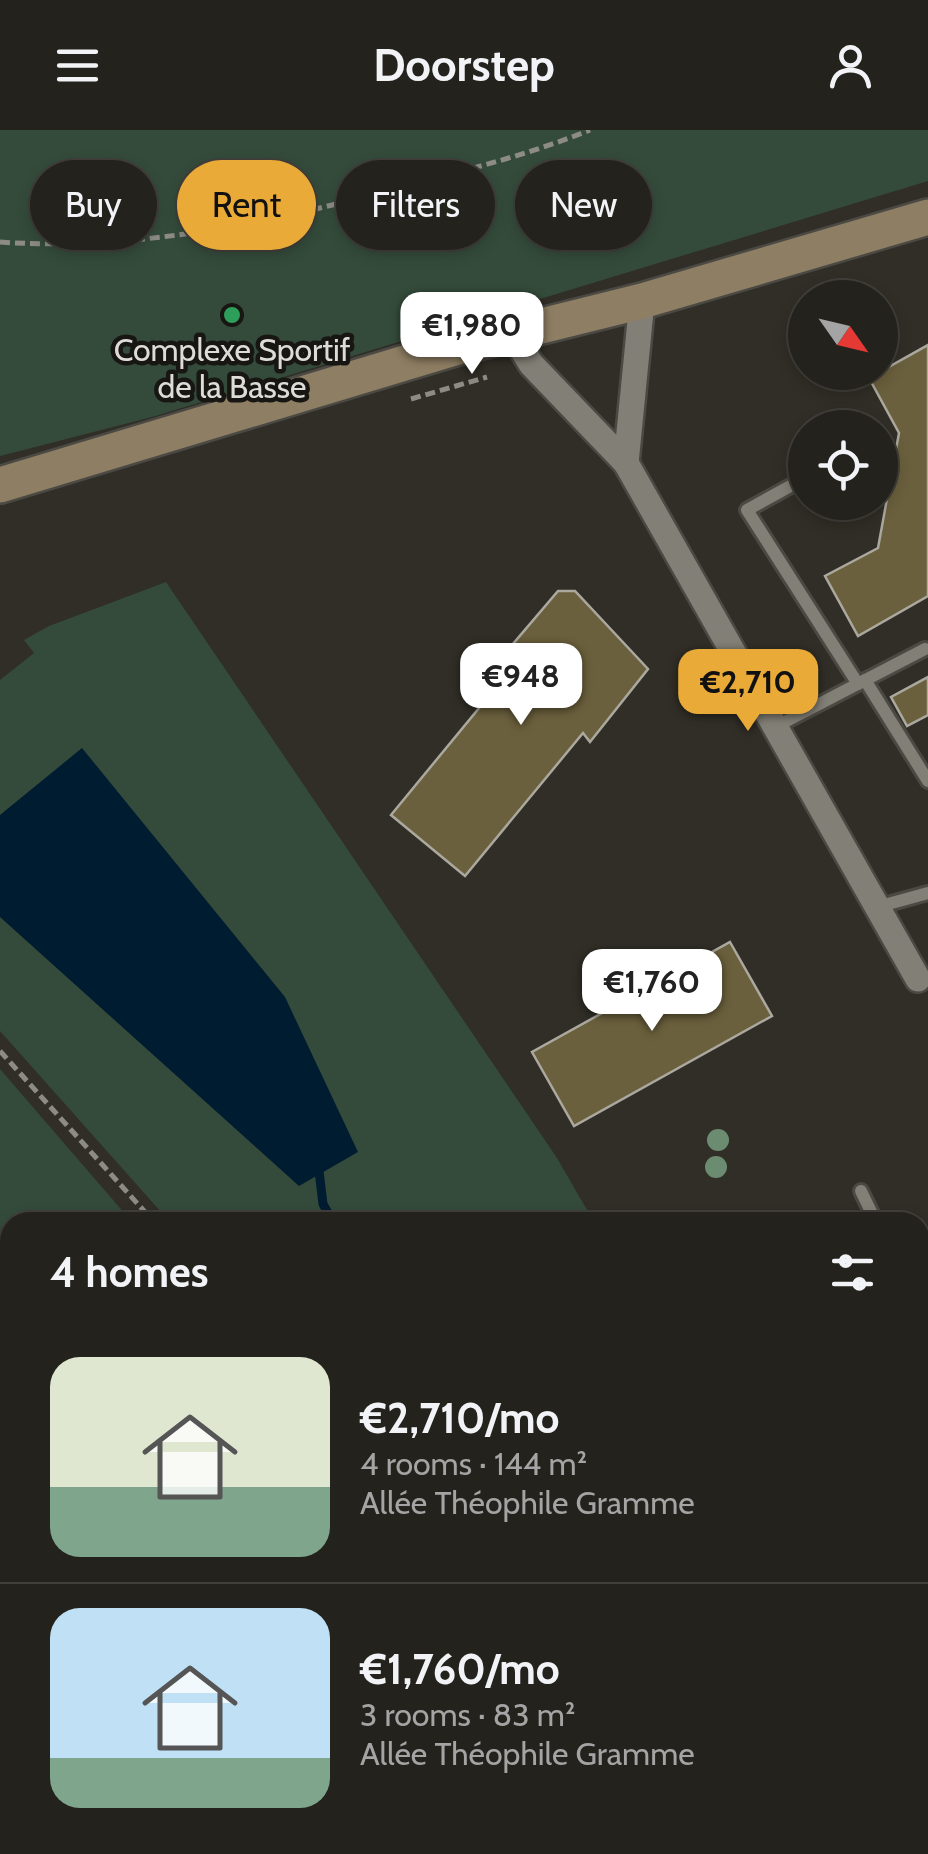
<!DOCTYPE html>
<meta charset="utf-8">
<style>
body{margin:0;font-family:Cabin,sans-serif;background:#2c2a25;color:#f1f3f6;height:100vh;display:flex;flex-direction:column;font-size:38px;white-space:nowrap}
*{box-sizing:border-box;margin:0}
p{font-size:32px;color:#a3a4a3}
.icon{flex:none;width:55px;height:55px;fill:none;stroke:currentColor;stroke-width:2;stroke-linecap:round;stroke-linejoin:round}
.map{position:relative;flex:1;overflow:hidden}
.details{position:absolute;left:0px;top:1082px;width:930px;height:642px;display:flex;flex-direction:column;background:#24221c;border-radius:30px 30px 0 0;box-shadow:0 5px 15px #0003,0 0 0 2px #413f3b}
.details>*{flex:none}
.guide{position:absolute;left:30px;top:30px;width:870px;height:90px;display:flex;gap:20px}
.needle{width:65px;rotate:124deg}
.tools{position:absolute;left:788px;top:150px;display:grid;gap:20px}
.tools a{display:grid;place-items:center;width:110px;height:110px;border-radius:50%;background:#24221c;box-shadow:0 5px 15px #0003,0 0 0 2px #413f3b;font-size:50px}
.price{position:absolute;translate:-50% -85px;padding:0 22px;border-radius:20px;background:#fff;color:#222;font-size:32px;line-height:65px;filter:drop-shadow(0 2px 5px #0008)}
.price::after{content:'';position:absolute;left:50%;top:60px;width:30px;height:22px;margin-left:-15px;background:inherit;clip-path:polygon(0 0,100% 0,50% 100%)}
.price.on{background:#eaaa38;color:#111}
ul{padding:0;list-style:none}
li{display:flex;align-items:center;gap:30px;height:250px;padding:0 50px}
li+li{border-top:2px solid #413f3b}
li span{display:grid;place-items:center;flex:none;width:280px;height:200px;border-radius:30px;color:#555}
li>.icon{margin-inline-start:auto}
span .icon{width:120px;height:120px;fill:#fffc;stroke-width:1}
li b{font-size:42px}
h2{display:flex;justify-content:space-between;align-items:center;height:120px;padding:0 50px;font-size:42px}
.pill{padding:0 35px;border-radius:45px;background:#24221c;box-shadow:0 5px 15px #0003,0 0 0 2px #413f3b;font-size:35px;line-height:90px}
.pill.on{background:#eaaa38;color:#111}
header{display:flex;justify-content:space-between;align-items:center;height:130px;padding:0 50px;background:#24221c;font-size:45px;font-weight:700}
.map>svg:first-child{display:block}
.green{fill:#344b3b}
.water{fill:#001c30}
.lines{fill:none;stroke-linecap:round;stroke-linejoin:round}
.stream{stroke:#001c30;stroke-width:9}
.building{fill:#6b603d;stroke:#aba89f;stroke-width:2.5}
.lane-casing{stroke:#4b4943;stroke-width:18}
.street-casing{stroke:#4b4943;stroke-width:30}
.secondary-casing{stroke:#4b4943;stroke-width:40}
.path{stroke:#8d8b85;stroke-width:5;stroke-dasharray:10 5;stroke-linecap:butt}
.lane{stroke:#827f76;stroke-width:12}
.street{stroke:#827f76;stroke-width:25}
.secondary{stroke:#8e7e63;stroke-width:35}
.tree{fill:#6c8c72}
.leisure-dot{fill:#2e9e5b;stroke:#171613;stroke-width:4}
.labels{text-anchor:middle;stroke-width:9;stroke-linejoin:round;paint-order:stroke}
.poi-label{font-size:32px;fill:#dedcd7;stroke:#171613}
</style>
<header><svg class="icon" aria-label="menu" viewBox="0 0 24 24"><path d="M4 6h16M4 12h16M4 18h16"/></svg>Doorstep<svg class="icon" aria-label="person" viewBox="0 0 24 24"><circle cx="12" cy="8" r="4"/><path d="M4 21q1-7 8-7t8 7"/></svg></header>
<div class="map">
<svg width="928" height="1724" viewBox="0 0 928 1724">
<rect width="100%" height="100%" fill="#302e26"/>
<g class="green">
<polygon points="0,0 928,0 928,51 152,287 0,326"/>
<polygon points="166,452 557,1028 594,1092 170,1092 0,901 0,550 34,523 24,510 49,496"/>
<polygon points="0,939 132,1092 10,1092 10,1327 0,1333"/>
<polygon points="920,1664 928,1679 928,1724 519,1724 519,1715 920,1715"/>
<polygon points="368,1715 490,1715 491,1724 372,1724"/>
</g>
<polygon class="water" points="82,618 285,867 358,1022 299,1056 0,787 0,685"/>
<g class="lines">
<polyline class="stream" points="318,1033 323,1074 333,1092"/>
</g>
<g class="building">
<polygon points="928,215 928,466 858,506 825,446 878,418 899,303 869,248"/>
<polygon points="558,461 575,461 648,539 590,612 583,603 465,746 391,685 484,572 470,558 496,525 501,528"/>
<polygon points="928,547 928,585 907,596 891,567"/>
<polygon points="730,812 772,886 574,996 532,922"/>
</g>
<g class="lines">
<defs>
<g id="lane">
<polyline points="805,348 747,380 858,554"/>
<polyline points="865,550 928,651"/>
<polyline points="775,597 925,519"/>
<polyline points="877,777 928,763"/>
<polyline points="861,1061 876,1092"/>
<polyline points="920,1157 928,1163"/>
<polyline points="0,1488 10,1480"/>
<polyline points="378,1715 386,1724"/>
<polyline points="198,1724 208,1715"/>
</g>
<g id="street">
<polyline points="512,203 531,234 626,333 642,171"/>
<polyline points="626,333 918,849"/>
<polyline points="0,1596 10,1607"/>
<polyline points="102,1715 109,1724"/>
</g>
<polyline id="secondary" points="0,355 461,216 642,171 928,87"/>
</defs>
<use href="#lane" class="lane-casing"/>
<use href="#street" class="street-casing"/>
<use href="#secondary" class="secondary-casing"/>
<g class="path">
<path d="M0,112C140,122 280,90 414,54C474,38 533,23 590,0"/>
<polyline points="411,269 487,247"/>
<polyline points="0,921 154,1092"/>
<polyline points="0,1531 10,1543"/>
<polyline points="154,1715 161,1724"/>
<polyline points="508,1715 508,1724"/>
</g>
<use href="#lane" class="lane"/>
<use href="#street" class="street"/>
<use href="#secondary" class="secondary"/>
</g>
<g class="tree">
<circle cx="718" cy="1010" r="11"/>
<circle cx="716" cy="1037" r="11"/>
</g>
<circle class="leisure-dot" cx="232" cy="185" r="10"/>
<g class="labels">
<g class="poi-label">
<text x="232" y="231">Complexe Sportif<tspan x="232" dy="37">de la Basse</tspan></text>
</g>
</g>
</svg>
<div class="tools">
<a><svg class="needle" viewBox="-14 -14 28 28"><path d="M0-13l5 13h-10z" fill="#e53935"/><path d="M0 13l5-13h-10z" fill="#a3a4a3"/></svg></a>
<a><svg class="icon" aria-label="locate" viewBox="0 0 24 24"><circle cx="12" cy="12" r="6"/><path d="M12 2v4M12 18v4M2 12h4M18 12h4"/></svg></a>
</div>
<b class="price" style="left:472px;top:247px">€1,980</b>
<b class="price" style="left:521px;top:598px">€948</b>
<b class="price on" style="left:748px;top:604px">€2,710</b>
<b class="price" style="left:652px;top:904px">€1,760</b>
<div class="guide">
<a class="pill">Buy</a>
<a class="pill on">Rent</a>
<a class="pill">Filters</a>
<a class="pill">New</a>
</div>
<section class="details">
<h2>4 homes<svg class="icon" aria-label="filters" viewBox="0 0 24 24"><path d="M4 7h16M4 17h16"/><circle cx="9" cy="7" r="2"/><circle cx="15" cy="17" r="2"/></svg></h2>
<ul>
<li><span style="background:linear-gradient(#dfe7d0 65%,#7fa58c 0)"><svg class="icon" aria-label="home" viewBox="0 0 24 24"><path d="M3 11l9-7 9 7M6 9v11h12V9"/></svg></span><div><b>€2,710/mo</b><p>4 rooms · 144 m²</p><p>Allée Théophile Gramme</p></div></li>
<li><span style="background:linear-gradient(#bfe0f5 75%,#7fa58c 0)"><svg class="icon" aria-label="home" viewBox="0 0 24 24"><path d="M3 11l9-7 9 7M6 9v11h12V9"/></svg></span><div><b>€1,760/mo</b><p>3 rooms · 83 m²</p><p>Allée Théophile Gramme</p></div></li>
</ul>
</section>
</div>
